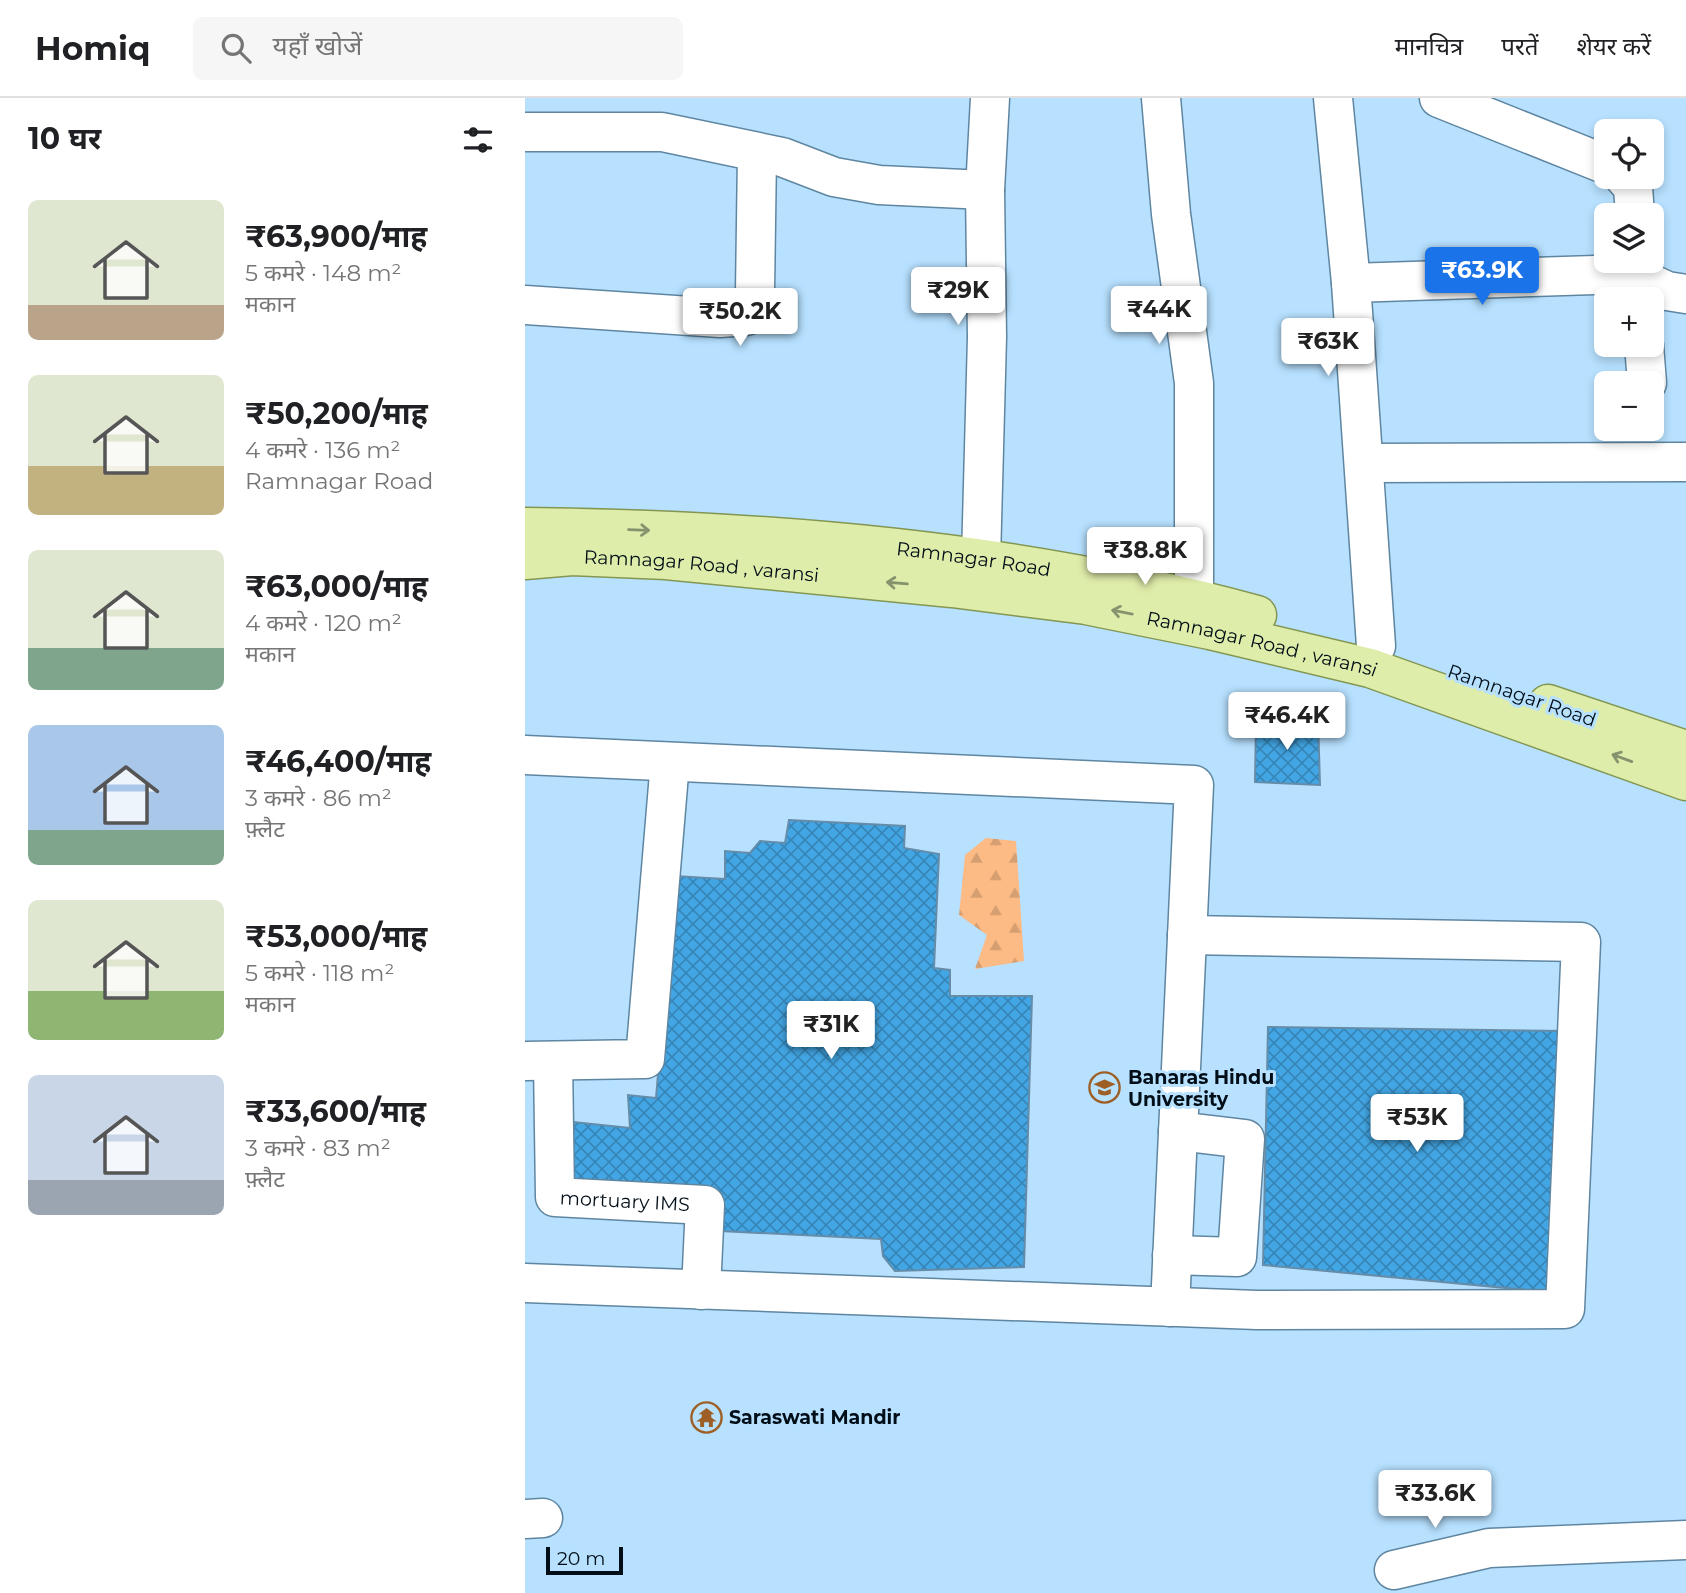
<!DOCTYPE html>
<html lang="hi">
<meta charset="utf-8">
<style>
body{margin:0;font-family:Montserrat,"Noto Sans Devanagari",sans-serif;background:#f6f6f6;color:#202124;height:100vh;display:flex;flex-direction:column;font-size:26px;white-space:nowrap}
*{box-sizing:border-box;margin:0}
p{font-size:23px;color:#757577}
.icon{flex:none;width:38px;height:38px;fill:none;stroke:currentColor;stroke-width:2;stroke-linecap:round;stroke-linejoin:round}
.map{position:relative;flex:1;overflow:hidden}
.side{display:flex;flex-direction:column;background:#fff;width:525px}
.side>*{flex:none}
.tools{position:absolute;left:1069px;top:21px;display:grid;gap:14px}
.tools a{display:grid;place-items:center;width:70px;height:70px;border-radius:10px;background:#fff;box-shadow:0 4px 10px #0003;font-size:35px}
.scale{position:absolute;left:21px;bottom:18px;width:77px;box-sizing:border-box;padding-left:7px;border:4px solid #010d17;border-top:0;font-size:19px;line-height:24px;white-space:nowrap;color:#010d17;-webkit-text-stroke:5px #b7e1ff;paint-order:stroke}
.price{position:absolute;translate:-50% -60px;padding:0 16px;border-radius:7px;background:#fff;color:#222;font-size:23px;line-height:46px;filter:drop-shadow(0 2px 4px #0008)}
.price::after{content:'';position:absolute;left:50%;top:42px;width:21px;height:16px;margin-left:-10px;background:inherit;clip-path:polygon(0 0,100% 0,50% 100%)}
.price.selected{background:#1a73e8;color:#fff}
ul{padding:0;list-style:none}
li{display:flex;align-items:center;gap:21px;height:175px;padding:0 28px}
li span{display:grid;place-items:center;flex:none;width:196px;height:140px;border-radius:10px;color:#555}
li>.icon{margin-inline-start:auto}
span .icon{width:84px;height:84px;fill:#fffc;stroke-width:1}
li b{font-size:30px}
h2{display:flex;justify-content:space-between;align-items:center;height:84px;padding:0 28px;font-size:30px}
header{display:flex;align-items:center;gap:42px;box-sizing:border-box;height:98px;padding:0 35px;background:#fff;border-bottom:2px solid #e0e0e0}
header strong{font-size:33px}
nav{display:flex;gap:38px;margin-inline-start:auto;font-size:24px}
.search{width:490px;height:63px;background:#f6f6f6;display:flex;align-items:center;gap:18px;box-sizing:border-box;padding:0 24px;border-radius:10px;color:#757577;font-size:26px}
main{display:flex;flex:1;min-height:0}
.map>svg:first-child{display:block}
.forest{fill:url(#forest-firs)}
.building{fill:url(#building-cross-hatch);stroke:#658ca8;stroke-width:2}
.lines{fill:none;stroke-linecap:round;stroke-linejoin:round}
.minor-casing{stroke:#5f86a1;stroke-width:41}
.major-casing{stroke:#839752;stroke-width:41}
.minor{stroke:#fff;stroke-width:38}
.major{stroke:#dfedaa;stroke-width:38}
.oneway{stroke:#86936f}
.labels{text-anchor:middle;stroke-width:6;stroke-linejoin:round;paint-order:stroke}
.street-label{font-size:19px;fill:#010d17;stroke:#b7e1ff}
.poi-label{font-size:19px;font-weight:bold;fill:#010d17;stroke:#b7e1ff;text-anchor:start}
</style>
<header>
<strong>Homiq</strong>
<div class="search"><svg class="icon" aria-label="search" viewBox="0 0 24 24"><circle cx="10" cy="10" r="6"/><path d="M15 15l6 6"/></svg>यहाँ खोजें</div>
<nav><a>मानचित्र</a><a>परतें</a><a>शेयर करें</a></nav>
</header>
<main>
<section class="side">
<h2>10 घर<svg class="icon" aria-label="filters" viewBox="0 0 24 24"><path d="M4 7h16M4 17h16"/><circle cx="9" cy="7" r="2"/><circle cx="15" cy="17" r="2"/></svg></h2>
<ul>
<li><span style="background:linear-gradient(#dfe7d0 75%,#b9a48a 0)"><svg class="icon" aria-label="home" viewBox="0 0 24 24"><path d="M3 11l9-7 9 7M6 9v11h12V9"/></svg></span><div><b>₹63,900/माह</b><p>5 कमरे · 148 m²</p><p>मकान</p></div></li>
<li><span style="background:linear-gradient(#dfe7d0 65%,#c2b280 0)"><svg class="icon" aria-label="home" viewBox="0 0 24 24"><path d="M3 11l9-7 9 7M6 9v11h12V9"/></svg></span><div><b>₹50,200/माह</b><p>4 कमरे · 136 m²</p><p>Ramnagar Road</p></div></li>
<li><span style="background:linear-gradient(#dfe7d0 70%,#7fa58c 0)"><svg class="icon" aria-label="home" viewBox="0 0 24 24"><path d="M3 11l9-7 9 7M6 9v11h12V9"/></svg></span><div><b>₹63,000/माह</b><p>4 कमरे · 120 m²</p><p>मकान</p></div></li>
<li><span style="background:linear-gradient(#a9c7e8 75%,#7fa58c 0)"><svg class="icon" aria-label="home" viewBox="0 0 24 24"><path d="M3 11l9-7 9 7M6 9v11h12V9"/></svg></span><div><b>₹46,400/माह</b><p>3 कमरे · 86 m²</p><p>फ़्लैट</p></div></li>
<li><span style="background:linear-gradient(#dfe7d0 65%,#8fb573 0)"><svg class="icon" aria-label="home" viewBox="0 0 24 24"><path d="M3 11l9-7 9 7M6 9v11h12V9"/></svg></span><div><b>₹53,000/माह</b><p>5 कमरे · 118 m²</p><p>मकान</p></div></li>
<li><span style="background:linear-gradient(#c9d6e8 75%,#9aa5b1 0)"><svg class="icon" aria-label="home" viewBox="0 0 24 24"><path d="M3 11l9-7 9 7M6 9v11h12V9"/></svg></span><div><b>₹33,600/माह</b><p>3 कमरे · 83 m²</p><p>फ़्लैट</p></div></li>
</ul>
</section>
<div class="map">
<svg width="1161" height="1495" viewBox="0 0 1161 1495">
<defs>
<pattern id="forest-firs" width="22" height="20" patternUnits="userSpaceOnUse" patternTransform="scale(1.75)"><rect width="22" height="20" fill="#fcba84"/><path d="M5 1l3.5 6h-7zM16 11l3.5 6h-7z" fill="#d69f71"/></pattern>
<pattern id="building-cross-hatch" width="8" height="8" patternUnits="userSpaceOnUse" patternTransform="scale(1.75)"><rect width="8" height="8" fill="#43a6e4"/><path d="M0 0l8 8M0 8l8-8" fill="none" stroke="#3686b8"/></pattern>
</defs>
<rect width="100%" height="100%" fill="#b7e1ff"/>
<polygon class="forest" points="461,740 491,743 499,863 450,871 462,837 434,817 440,757"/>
<g class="building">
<polygon points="731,621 793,621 795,687 730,684"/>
<polygon points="264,722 380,728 379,750 414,756 409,870 425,872 425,898 507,898 499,1169 370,1173 358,1158 356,1141 196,1133 197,1096 44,1084 49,1024 105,1030 103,997 131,1000 150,778 200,781 200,753 225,755 235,743 260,745"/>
<polygon points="743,929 1043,933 1034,1195 738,1167"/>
</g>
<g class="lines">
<defs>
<g id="minor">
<polyline points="636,0 646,116 669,285 669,500"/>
<polyline points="808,0 826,185 851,548"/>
<polyline points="914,0 1082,67"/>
<polyline points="0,34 137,34 257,59 309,79 354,87 460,92"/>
<polyline points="1099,79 1108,89 1110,117"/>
<polyline points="1112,163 1112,179 1142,193 1161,196"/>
<polyline points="826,185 1101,176 1112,179 1117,201"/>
<polyline points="0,207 195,220 221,218 225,214 230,194 232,56"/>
<polyline points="1119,247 1122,285"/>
<polyline points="839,365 1161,364"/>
<polyline points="456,461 462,239 460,92 465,0"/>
<polyline points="0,657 669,687 645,1209"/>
<polyline points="0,963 120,961 145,664"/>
<path id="s1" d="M28,963L30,1099L180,1107L176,1192"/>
<polyline points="647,1157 712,1159 720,1041 653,1033"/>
<polyline points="0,1185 732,1212 1040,1211 1056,844 662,837"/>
<polyline points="0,1421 18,1420"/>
<polyline points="869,1472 964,1450 1161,1442"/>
</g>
<g id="major">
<path id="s2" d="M0,429C245,432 494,452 732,517"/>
<path id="s3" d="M0,462L47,458L141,462L427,490L561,507L685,532L845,570L1161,683"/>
<polyline points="1023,606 1161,652"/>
</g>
</defs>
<use href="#minor" class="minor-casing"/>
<use href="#major" class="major-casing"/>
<use href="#minor" class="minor"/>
<use href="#major" class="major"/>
</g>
<defs><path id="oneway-shaft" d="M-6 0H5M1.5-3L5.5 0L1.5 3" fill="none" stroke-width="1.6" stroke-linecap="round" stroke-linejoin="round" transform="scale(1.75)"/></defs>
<g class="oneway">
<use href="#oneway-shaft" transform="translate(114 432) rotate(2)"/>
<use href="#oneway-shaft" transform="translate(372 485) rotate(-175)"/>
<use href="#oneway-shaft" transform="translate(597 514) rotate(-169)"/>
<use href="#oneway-shaft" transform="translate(1097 660) rotate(-160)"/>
</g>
<defs>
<symbol id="university-ring" viewBox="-11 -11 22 22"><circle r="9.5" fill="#b7e1ff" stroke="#9d5f25" stroke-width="1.5"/><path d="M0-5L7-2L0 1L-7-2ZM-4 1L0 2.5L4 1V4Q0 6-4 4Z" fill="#9d5f25"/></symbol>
<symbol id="temple-ring" viewBox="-11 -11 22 22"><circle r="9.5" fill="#b7e1ff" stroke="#9d5f25" stroke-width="1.5"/><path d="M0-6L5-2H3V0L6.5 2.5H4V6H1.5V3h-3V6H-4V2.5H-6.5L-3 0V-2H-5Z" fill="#9d5f25"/></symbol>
</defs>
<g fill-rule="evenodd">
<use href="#university-ring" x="562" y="972" width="35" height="35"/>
<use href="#temple-ring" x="164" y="1302" width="35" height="35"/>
</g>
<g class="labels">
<g class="street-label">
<text dy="7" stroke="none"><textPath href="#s2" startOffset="450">Ramnagar Road</textPath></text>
<text dy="7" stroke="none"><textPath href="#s3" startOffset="177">Ramnagar Road , varansi</textPath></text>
<text dy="7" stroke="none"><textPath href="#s3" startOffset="744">Ramnagar Road , varansi</textPath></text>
<text transform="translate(997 597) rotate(19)" y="7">Ramnagar Road</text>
<text dy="7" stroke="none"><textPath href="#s1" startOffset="206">mortuary IMS</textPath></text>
</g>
<g class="poi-label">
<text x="603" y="986">Banaras Hindu<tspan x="603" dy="22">University</tspan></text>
<text x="204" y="1326">Saraswati Mandir</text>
</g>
</g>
</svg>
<div class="tools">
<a><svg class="icon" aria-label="locate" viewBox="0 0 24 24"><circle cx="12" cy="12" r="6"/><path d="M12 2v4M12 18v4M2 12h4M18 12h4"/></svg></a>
<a><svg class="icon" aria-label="layers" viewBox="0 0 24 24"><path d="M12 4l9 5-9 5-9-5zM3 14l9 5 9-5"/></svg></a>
<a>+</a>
<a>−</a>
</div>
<div class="scale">20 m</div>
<b class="price selected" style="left:957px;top:209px">₹63.9K</b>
<b class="price" style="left:433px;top:229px">₹29K</b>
<b class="price" style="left:634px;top:248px">₹44K</b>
<b class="price" style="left:215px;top:250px">₹50.2K</b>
<b class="price" style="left:803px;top:280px">₹63K</b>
<b class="price" style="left:620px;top:489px">₹38.8K</b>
<b class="price" style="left:762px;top:654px">₹46.4K</b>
<b class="price" style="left:306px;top:963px">₹31K</b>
<b class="price" style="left:892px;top:1056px">₹53K</b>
<b class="price" style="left:910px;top:1432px">₹33.6K</b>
</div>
</main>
